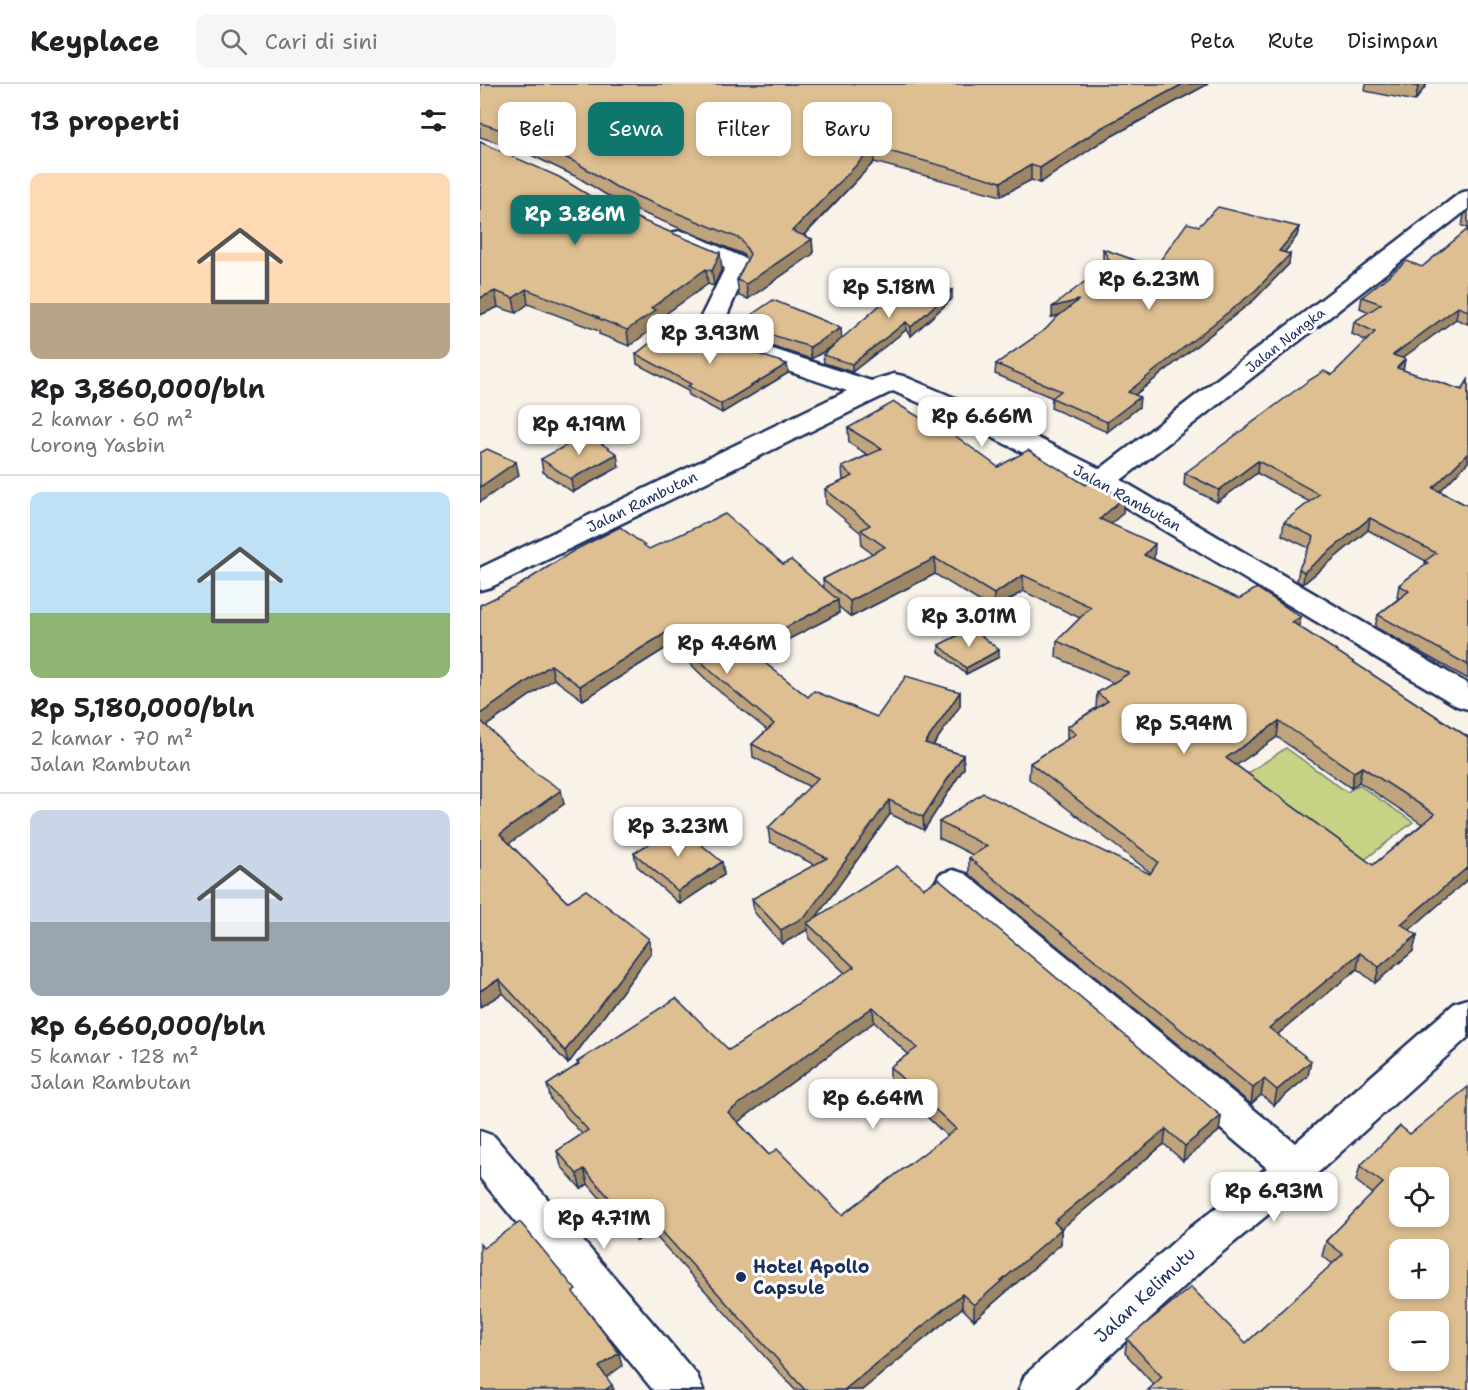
<!DOCTYPE html>
<html lang="id">
<meta charset="utf-8">
<style>
body{margin:0;font-family:"Shantell Sans",sans-serif;background:#f6f6f6;color:#202124;height:100vh;display:flex;flex-direction:column;font-size:22px;white-space:nowrap}
*{box-sizing:border-box;margin:0}
p{font-size:20px;color:#757577}
.icon{flex:none;width:33px;height:33px;fill:none;stroke:currentColor;stroke-width:2;stroke-linecap:round;stroke-linejoin:round}
.map{position:relative;flex:1;overflow:hidden}
.side{display:flex;flex-direction:column;background:#fff;width:480px}
.side>*{flex:none}
.hud{position:absolute;left:18px;top:18px;width:570px;height:54px;display:flex;gap:12px}
.controls{position:absolute;left:909px;top:1083px;display:grid;gap:12px}
.controls a{display:grid;place-items:center;width:60px;height:60px;border-radius:12px;background:#fff;box-shadow:0 3px 9px #0003;font-size:30px}
.price{position:absolute;translate:-50% -51px;padding:0 14px;border-radius:12px;background:#fff;color:#222;font-size:20px;line-height:39px;filter:drop-shadow(0 2px 3px #0008)}
.price::after{content:'';position:absolute;left:50%;top:36px;width:18px;height:14px;margin-left:-9px;background:inherit;clip-path:polygon(0 0,100% 0,50% 100%)}
.price.active{background:#0f766e;color:#fff}
ul{padding:0;list-style:none}
li{display:grid;align-content:center;gap:12px;height:318px;padding:0 30px}
li+li{border-top:2px solid #e0e0e0}
li span{display:grid;place-items:center;height:186px;border-radius:12px;color:#555}
li>.icon{margin-inline-start:auto}
span .icon{width:108px;height:108px;fill:#fffc;stroke-width:1}
li b{font-size:26px}
h2{display:flex;justify-content:space-between;align-items:center;height:72px;padding:0 30px;font-size:26px}
.chip{padding:0 21px;border-radius:12px;background:#fff;box-shadow:0 3px 9px #0003;font-size:21px;line-height:54px}
.chip.active{background:#0f766e;color:#fff}
header{display:flex;align-items:center;gap:36px;box-sizing:border-box;height:84px;padding:0 30px;background:#fff;border-bottom:2px solid #e0e0e0}
header strong{font-size:28px}
nav{display:flex;gap:33px;margin-inline-start:auto;font-size:21px}
.search{width:420px;height:54px;background:#f6f6f6;display:flex;align-items:center;gap:15px;box-sizing:border-box;padding:0 21px;border-radius:12px;color:#757577;font-size:22px}
main{display:flex;flex:1;min-height:0}
.map>svg:first-child{display:block}
.green{fill:#c7d285;stroke:#718072;stroke-width:1.5}
.lines{fill:none;stroke-linecap:round;stroke-linejoin:round}
.minor-casing{stroke:#1b2f5e;stroke-width:5}
.minor{fill:#fff;fill-rule:evenodd}
.wall{fill:#bfa47d;stroke:#1b2f5e;stroke-width:1.5;fill-rule:evenodd}
.shaded-wall{fill:#9b8666;stroke:#1b2f5e;stroke-width:1.5}
.building{fill:#debf91;stroke:#1b2f5e;stroke-width:1.5;fill-rule:evenodd}
.poi-dot{fill:#1b2f5e;stroke:#fff;stroke-width:2}
.labels{text-anchor:middle;stroke-width:6;stroke-linejoin:round;paint-order:stroke}
.far-street-label{font-size:14px;fill:#1b2f5e;stroke:#fff}
.street-label{font-size:15px;fill:#1b2f5e;stroke:#fff}
.near-poi-label{font-size:18px;font-weight:bold;fill:#1b2f5e;stroke:#fff;text-anchor:start}
.near-street-label{font-size:18px;fill:#1b2f5e;stroke:#fff}
</style>
<header>
<strong>Keyplace</strong>
<div class="search"><svg class="icon" aria-label="search" viewBox="0 0 24 24"><circle cx="10" cy="10" r="6"/><path d="M15 15l6 6"/></svg>Cari di sini</div>
<nav><a>Peta</a><a>Rute</a><a>Disimpan</a></nav>
</header>
<main>
<section class="side">
<h2>13 properti<svg class="icon" aria-label="filters" viewBox="0 0 24 24"><path d="M4 7h16M4 17h16"/><circle cx="9" cy="7" r="2"/><circle cx="15" cy="17" r="2"/></svg></h2>
<ul>
<li><span style="background:linear-gradient(#ffd9b3 70%,#b9a48a 0)"><svg class="icon" aria-label="home" viewBox="0 0 24 24"><path d="M3 11l9-7 9 7M6 9v11h12V9"/></svg></span><div><b>Rp 3,860,000/bln</b><p>2 kamar · 60 m²</p><p>Lorong Yasbin</p></div></li>
<li><span style="background:linear-gradient(#bfe0f5 65%,#8fb573 0)"><svg class="icon" aria-label="home" viewBox="0 0 24 24"><path d="M3 11l9-7 9 7M6 9v11h12V9"/></svg></span><div><b>Rp 5,180,000/bln</b><p>2 kamar · 70 m²</p><p>Jalan Rambutan</p></div></li>
<li><span style="background:linear-gradient(#c9d6e8 60%,#9aa5b1 0)"><svg class="icon" aria-label="home" viewBox="0 0 24 24"><path d="M3 11l9-7 9 7M6 9v11h12V9"/></svg></span><div><b>Rp 6,660,000/bln</b><p>5 kamar · 128 m²</p><p>Jalan Rambutan</p></div></li>
</ul>
</section>
<div class="map">
<svg width="988" height="1306" viewBox="0 0 988 1306">
<rect width="100%" height="100%" fill="#f8f2e9"/>
<filter id="ink" filterUnits="userSpaceOnUse"><feTurbulence type="fractalNoise" baseFrequency=".0167" numOctaves="2"/><feDisplacementMap in="SourceGraphic" scale="12" xChannelSelector="R" yChannelSelector="G"/><feConvolveMatrix kernelMatrix="1 2 1 2 8 2 1 2 1" color-interpolation-filters="sRGB"/></filter>
<g filter="url(#ink)">
<polygon class="green" points="806,664 867,708 879,701 933,738 879,780 761,694"/>
<g class="lines">
<defs>
<g id="minor">
<polygon points="988,107 988,125 641,396 988,600 988,625 977,622 612,403 469,332 413,307 11,503 0,506 0,484 367,307 221,258 214,247 245,184 191,159 188,154 191,149 200,147 209,149 266,175 269,180 240,248 391,297 414,290 423,292 489,320 620,385 980,109"/>
<polygon points="473,786 486,790 815,1059 975,919 988,915 988,953 830,1096 735,1174 593,1306 539,1306 545,1291 705,1148 787,1084 460,808 455,799 460,790"/>
<polygon points="0,1047 14,1052 217,1291 223,1306 173,1306 0,1094"/>
</g>
</defs>
<use href="#minor" class="minor-casing"/>
<use href="#minor" class="minor"/>
</g>
<g class="wall">
<polygon points="0,0 728,0 621,58 560,99 551,96 521,112 394,78 324,152 332,155 333,170 268,215 259,212 257,196 267,177 263,170 143,121 99,94 45,68 0,53"/>
<polygon points="886,0 947,0 935,17 885,7"/>
<polygon points="0,58 123,120 242,184 234,202 228,200 177,236 178,241 149,262 119,250 119,247 48,220 36,229 18,223 0,231"/>
<polygon points="988,127 988,144 982,142 984,131"/>
<polygon points="719,142 819,143 817,152 804,169 810,170 809,180 775,215 655,311 659,323 627,348 571,324 572,314 573,314 515,290 516,280 566,245 580,231 572,233 626,181 623,174 623,165 657,177 677,181"/>
<polygon points="988,145 988,240 976,235 922,274 925,275 923,286 982,306 988,296 988,378 960,407 988,422 988,595 895,543 898,531 919,514 917,513 919,501 944,482 946,477 888,446 823,500 817,497 819,485 829,464 802,451 804,438 830,418 777,389 737,418 704,401 705,389 852,291 887,257 872,250 874,238 889,228 880,224 882,213 942,183"/>
<polygon points="472,215 431,252 426,246 372,288 344,279 343,271 354,262 331,275 259,252 258,240 362,255"/>
<polygon points="225,264 308,289 242,329 209,311 208,307 157,280 156,270"/>
<path d="M368,344L518,383L643,429L630,440L674,475L819,543L988,653V795L929,846L937,851L933,867L895,899L877,885L798,950L828,992L794,1021L781,1011L771,1020L489,790V774L493,771L459,754V738L670,790L671,789L549,695L550,679L587,656V643L616,624L617,609L634,599L576,573L577,557L600,534L543,507L514,526L455,490L371,533L358,522L359,529L276,572L328,613L397,633L480,608V622L453,661L483,671L484,684L444,746L410,730L335,834L444,804L741,1032L739,1047L703,1077L684,1060L581,1145V1160L494,1236L482,1224L382,1306H315L171,1147L157,1157L108,1100L101,1105L81,1082L77,1067L102,1050L71,1016L67,1001L98,981L97,978L249,966L365,889L329,855L328,845L302,860L274,828L272,815L335,781L290,758L288,744L330,703L273,673L272,660L287,646L234,603L191,561L103,616L74,595L6,642L84,720L29,759L87,818L169,855L171,869L88,980L23,909L0,923V521L169,465L303,480L344,504L343,495L393,470L382,462L381,449L346,420L345,405L363,397L362,383L388,371L369,359ZM797,653L871,704L879,698L942,740L893,781L756,681ZM394,938L428,970L410,983V998L467,1052L362,1131L289,1071L258,1038Z"/>
<polygon points="61,375 139,383 93,408 63,388"/>
<polygon points="459,561 519,573 486,590 459,568"/>
<polygon points="154,769 242,778 244,791 200,820 157,782"/>
<polygon points="930,1050 988,1306 674,1301 645,1269 647,1255 766,1259 853,1180 842,1172 846,1157 893,1110 876,1097 880,1082"/>
</g>
<g class="shaded-wall">
<polygon points="703,0 728,0 621,58 560,99 560,84 621,44"/>
<polygon points="940,0 947,0 935,17 938,3"/>
<polygon points="394,63 394,78 313,162 312,147"/>
<polygon points="551,81 551,96 521,112 521,98"/>
<polygon points="819,143 817,152 798,177 799,167"/>
<polygon points="332,155 333,170 268,215 266,200"/>
<polygon points="240,169 242,184 234,202 232,187"/>
<polygon points="810,170 809,180 775,215 647,317 648,308"/>
<polygon points="226,185 228,200 177,236 178,241 149,262 147,246 171,224"/>
<polygon points="46,205 48,220 36,229 33,214"/>
<polygon points="472,206 472,215 431,252 431,243"/>
<polygon points="15,207 18,223 0,231 0,214"/>
<polygon points="599,216 598,226 572,233 572,223"/>
<polygon points="978,223 976,235 910,283 913,271"/>
<polygon points="426,238 426,246 372,288 372,280"/>
<polygon points="361,244 362,257 331,275 330,263"/>
<polygon points="925,275 923,287 917,284"/>
<polygon points="307,280 308,289 242,329 241,320"/>
<polygon points="660,313 659,323 627,348 627,338"/>
<polygon points="988,369 988,378 951,416 953,404"/>
<polygon points="137,370 139,383 93,408 91,395"/>
<polygon points="778,377 777,389 737,418 739,406"/>
<polygon points="36,378 39,391 0,418 0,403"/>
<polygon points="644,413 643,429 619,451 620,435"/>
<polygon points="890,434 888,446 823,500 824,488"/>
<polygon points="675,460 674,476 664,471"/>
<polygon points="455,474 455,490 371,533 370,517"/>
<polygon points="543,491 543,507 514,526 514,510"/>
<polygon points="358,516 359,529 267,577 266,564"/>
<polygon points="821,533 818,548 812,538"/>
<polygon points="189,547 191,561 103,616 100,602"/>
<polygon points="519,566 519,573 486,590 486,584"/>
<polygon points="71,581 74,595 0,646 0,630"/>
<polygon points="480,608 480,622 445,673 445,659"/>
<polygon points="799,637 797,653 744,690 746,674"/>
<polygon points="483,671 484,684 444,746 443,733"/>
<polygon points="882,683 879,698 871,704 874,688"/>
<polygon points="81,706 84,720 23,764 20,750"/>
<polygon points="409,716 410,730 330,842 327,839 327,846 302,860 301,846"/>
<polygon points="242,778 244,791 200,820 198,807"/>
<polygon points="988,783 988,795 918,856 921,840"/>
<polygon points="937,851 933,867 895,899 899,883"/>
<polygon points="169,855 171,869 88,980 85,967"/>
<polygon points="880,869 877,885 787,959 789,944"/>
<polygon points="19,895 23,909 0,923 0,907"/>
<polygon points="393,923 394,938 251,1043 248,1028"/>
<polygon points="831,977 828,992 794,1021 797,1006"/>
<polygon points="784,995 781,1011 771,1020 773,1004"/>
<polygon points="741,1032 739,1047 703,1077 705,1062"/>
<polygon points="686,1045 684,1060 581,1145 581,1160 494,1236 494,1221 574,1138"/>
<polygon points="104,1085 108,1100 101,1105 97,1090"/>
<polygon points="168,1132 171,1147 157,1157 154,1142"/>
<polygon points="482,1210 482,1224 382,1306 364,1306"/>
<polygon points="139,1269 142,1282 123,1296 119,1283"/>
<polygon points="132,1301 134,1306 125,1306"/>
</g>
<g class="building">
<polygon points="0,0 703,0 621,44 560,84 551,81 521,98 394,63 312,147 332,155 266,200 257,196 270,170 261,155 141,106 97,79 42,53 0,39"/>
<polygon points="922,0 940,0 938,3"/>
<polygon points="0,58 79,93 123,120 240,169 232,187 226,185 171,224 176,226 147,246 117,234 119,233 46,205 33,214 15,207 0,214"/>
<polygon points="738,123 819,143 799,167 810,170 776,206 648,308 660,313 627,338 572,314 581,307 516,280 566,245 576,234 599,216 572,223 630,178 623,165 657,177 677,181 707,139 719,142"/>
<polygon points="988,145 988,227 978,223 913,271 925,275 917,284 982,306 988,296 988,369 953,404 988,422 988,581 898,531 929,507 919,501 948,479 945,477 956,469 890,434 824,488 819,485 834,453 804,438 839,410 778,377 739,406 705,389 828,297 844,287 852,291 895,248 874,238 901,220 882,213 927,177 942,183"/>
<polygon points="431,194 472,206 431,243 426,238 372,280 343,271"/>
<polygon points="293,216 361,244 330,263 258,240"/>
<polygon points="188,245 225,264 237,256 307,280 241,320 208,302 211,300 156,270"/>
<path d="M414,318L457,344L462,342L518,383L548,366L606,401L608,398L644,413L620,435L675,460L664,471L759,515L777,504L821,533L812,538L988,653V783L921,840L937,851L899,883L880,869L789,944L831,977L797,1006L784,995L773,1004L489,774L507,762L459,738L503,709L670,790L678,778L550,679L596,650L587,643L628,617L617,609L649,589L577,557L611,523L543,491L514,510L455,474L370,517L343,495L405,463L381,446L390,441L345,405L373,392L362,383L402,365L368,344ZM799,637L874,688L882,683L955,730L893,781L746,674Z"/>
<polygon points="107,350 137,370 91,395 61,375"/>
<polygon points="7,365 36,378 0,403 0,369"/>
<polygon points="245,430 303,480 311,476 358,516 266,564 328,613 334,607 397,633 426,592 480,608 445,659 483,671 443,733 409,716 326,832 301,846 272,815 347,774 288,744 338,694 272,660 294,640 233,589 189,547 100,602 71,581 0,630 0,521 35,504 93,467 140,443 169,465"/>
<polygon points="492,544 519,566 486,584 459,561"/>
<polygon points="0,636 53,687 81,706 20,750 87,818 106,806 169,855 85,967 19,895 0,907"/>
<polygon points="198,741 242,778 198,807 154,769"/>
<path d="M417,782L444,804L459,795L741,1032L705,1062L686,1045L574,1138L581,1145L494,1221L482,1210L364,1306H325L168,1132L154,1142L104,1085L97,1090L77,1067L108,1046L67,1001L99,980L97,978L196,914L249,966L374,883L327,839ZM393,923L437,964L410,983L476,1045L362,1131L297,1065L289,1071L248,1028Z"/>
<path d="M988,1003V1306H668L682,1293L647,1255L711,1203L766,1259L863,1170L846,1157L903,1099L880,1082L920,1042L930,1050ZM920,1094H958V1132H920ZM920,1166H958V1204H920ZM920,1238H958V1276H920Z"/>
<polygon points="40,1138 96,1206 93,1208 139,1269 119,1283 132,1301 125,1306 0,1306 0,1160 3,1164"/>
</g>
</g>
<circle class="poi-dot" cx="261" cy="1193" r="6"/>
<g class="labels">
<g class="far-street-label">
<text transform="translate(805 256) rotate(-38)" y="5">Jalan Nangka</text>
</g>
<g class="street-label">
<text transform="translate(647 414) rotate(29)" y="5">Jalan Rambutan</text>
<text transform="translate(162 418) rotate(-26)" y="5">Jalan Rambutan</text>
</g>
<g class="near-poi-label">
<text x="273" y="1189">Hotel Apollo<tspan x="273" dy="21">Capsule</tspan></text>
</g>
<g class="near-street-label">
<text transform="translate(665 1211) rotate(-43)" y="6">Jalan Kelimutu</text>
</g>
</g>
</svg>
<div class="controls">
<a><svg class="icon" aria-label="locate" viewBox="0 0 24 24"><circle cx="12" cy="12" r="6"/><path d="M12 2v4M12 18v4M2 12h4M18 12h4"/></svg></a>
<a>+</a>
<a>−</a>
</div>
<b class="price active" style="left:95px;top:162px">Rp 3.86M</b>
<b class="price" style="left:669px;top:227px">Rp 6.23M</b>
<b class="price" style="left:409px;top:235px">Rp 5.18M</b>
<b class="price" style="left:230px;top:281px">Rp 3.93M</b>
<b class="price" style="left:502px;top:364px">Rp 6.66M</b>
<b class="price" style="left:99px;top:372px">Rp 4.19M</b>
<b class="price" style="left:489px;top:564px">Rp 3.01M</b>
<b class="price" style="left:247px;top:591px">Rp 4.46M</b>
<b class="price" style="left:704px;top:671px">Rp 5.94M</b>
<b class="price" style="left:198px;top:774px">Rp 3.23M</b>
<b class="price" style="left:393px;top:1046px">Rp 6.64M</b>
<b class="price" style="left:794px;top:1139px">Rp 6.93M</b>
<b class="price" style="left:124px;top:1166px">Rp 4.71M</b>
<div class="hud">
<a class="chip">Beli</a>
<a class="chip active">Sewa</a>
<a class="chip">Filter</a>
<a class="chip">Baru</a>
</div>
</div>
</main>
